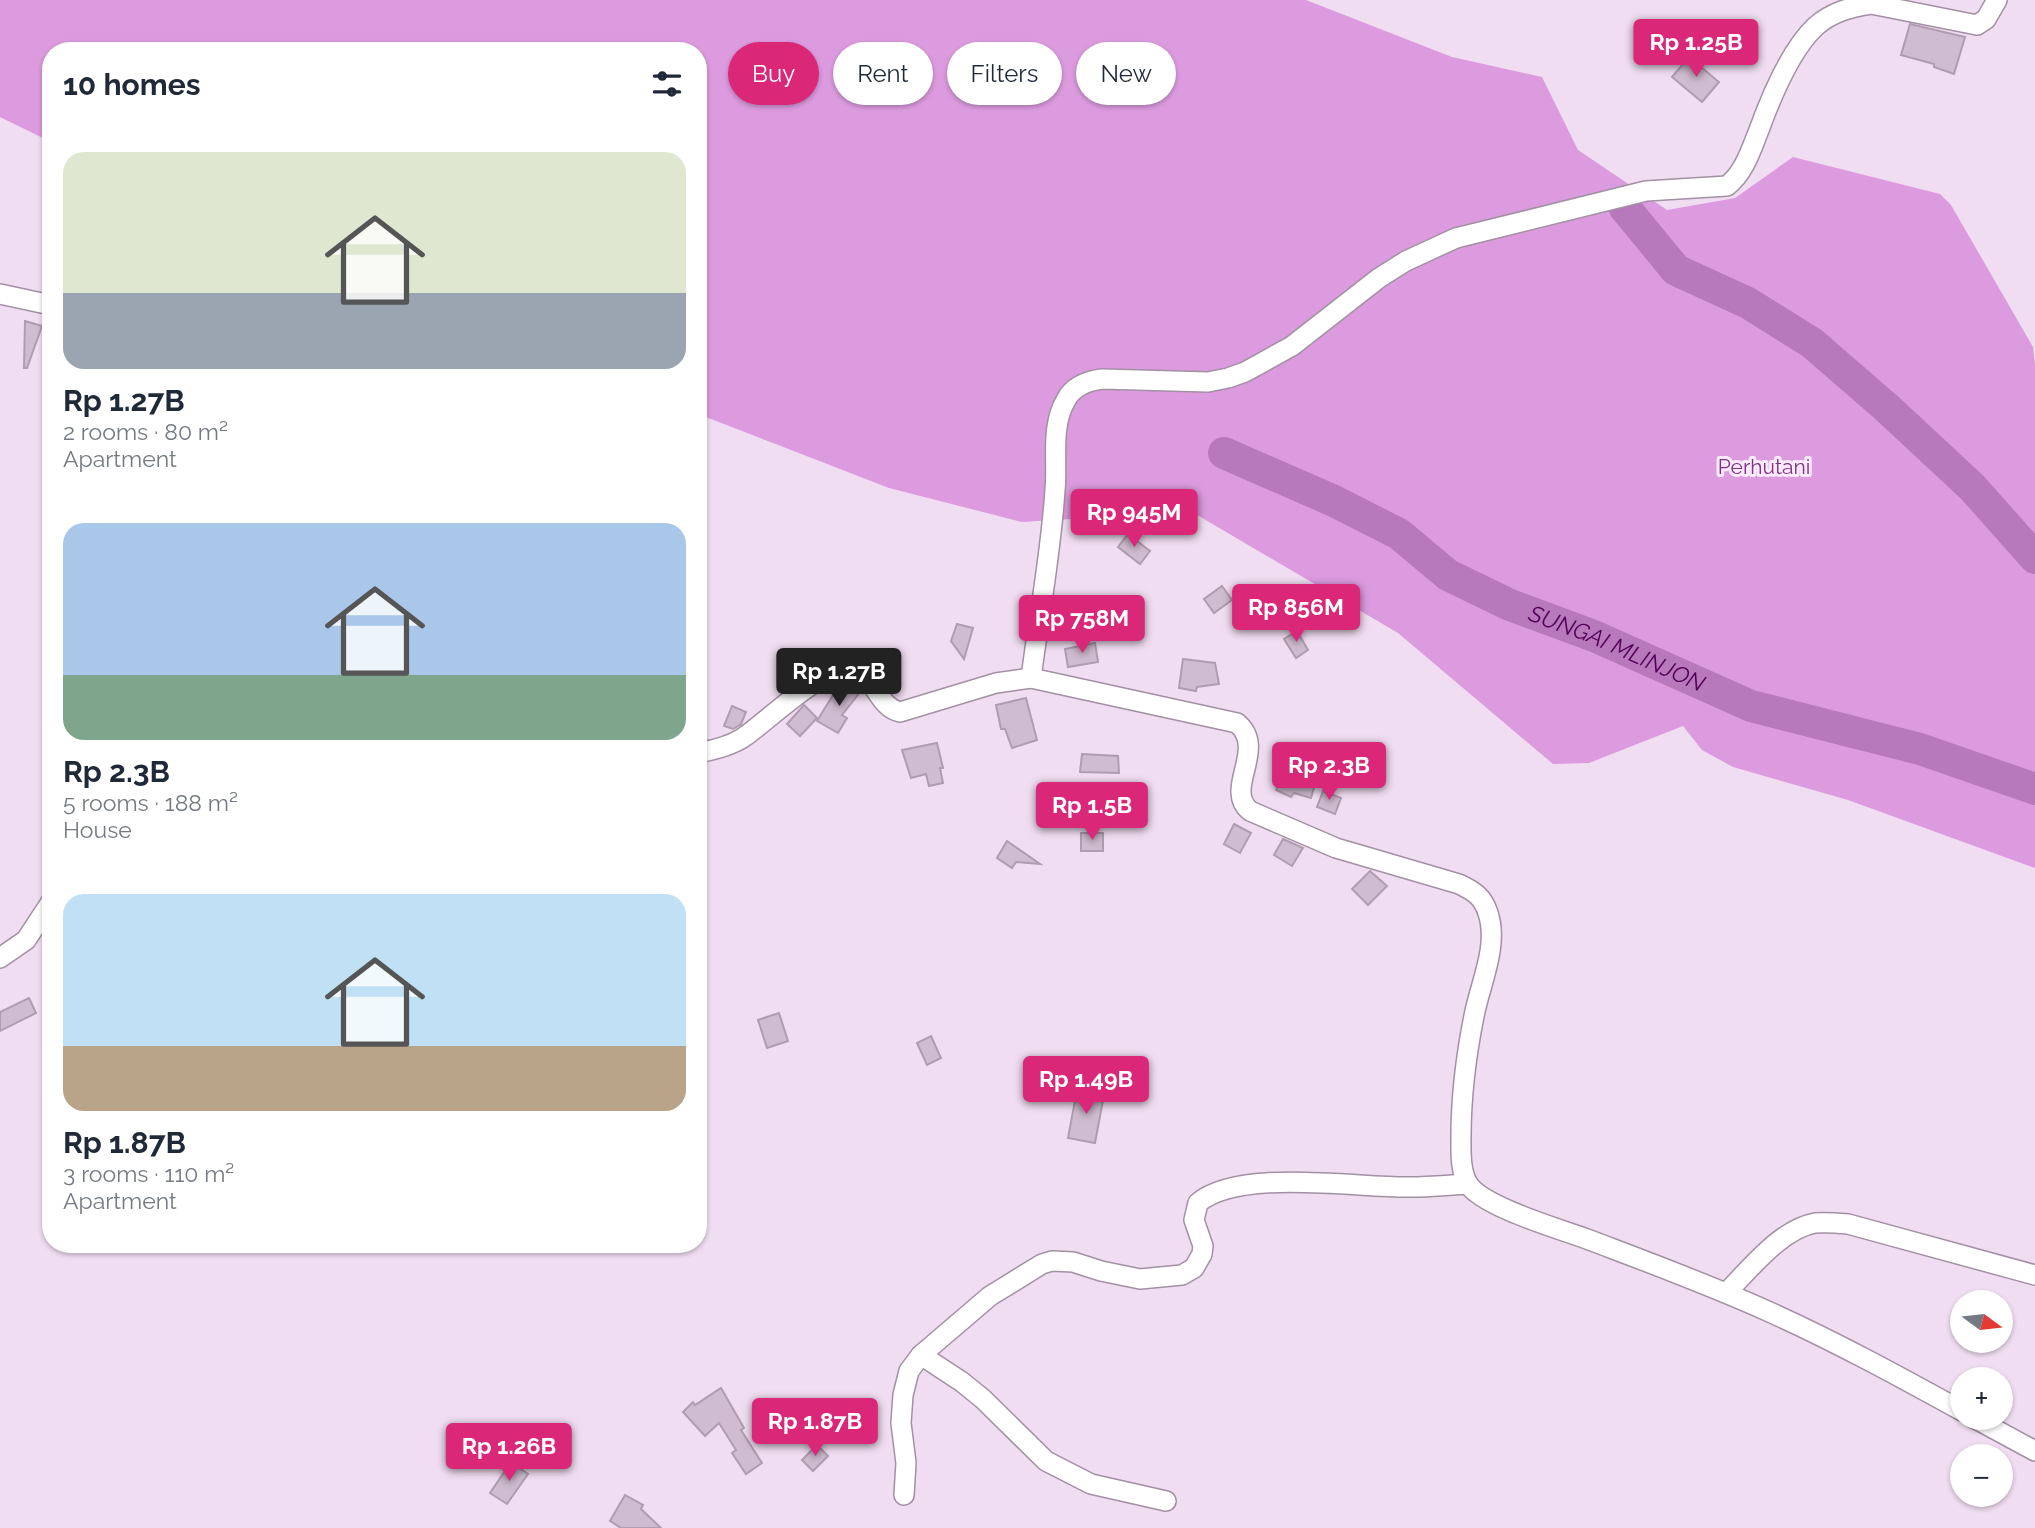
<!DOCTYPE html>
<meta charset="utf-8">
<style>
body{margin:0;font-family:Raleway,sans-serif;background:#f6f6f7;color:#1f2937;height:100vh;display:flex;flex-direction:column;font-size:26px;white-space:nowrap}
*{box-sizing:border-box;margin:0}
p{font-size:23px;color:#747a83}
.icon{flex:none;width:38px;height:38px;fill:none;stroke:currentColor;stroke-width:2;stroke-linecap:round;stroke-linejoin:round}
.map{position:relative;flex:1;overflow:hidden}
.side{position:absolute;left:42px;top:42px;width:665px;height:1211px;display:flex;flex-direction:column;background:#fff;border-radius:28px;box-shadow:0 2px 5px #0004}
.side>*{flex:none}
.hud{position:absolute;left:728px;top:42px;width:665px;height:63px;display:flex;gap:14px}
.needle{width:46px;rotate:105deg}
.controls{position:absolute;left:1950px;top:1290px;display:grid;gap:14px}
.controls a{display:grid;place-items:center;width:63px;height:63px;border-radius:50%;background:#fff;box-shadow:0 2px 5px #0004;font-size:35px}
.price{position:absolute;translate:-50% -60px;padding:0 16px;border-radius:7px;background:#db2777;color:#fff;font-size:23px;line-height:46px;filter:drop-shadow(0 2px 4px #0008)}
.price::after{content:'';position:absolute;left:50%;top:42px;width:21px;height:16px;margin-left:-10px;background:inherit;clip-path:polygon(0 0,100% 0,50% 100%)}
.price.active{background:#222;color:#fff}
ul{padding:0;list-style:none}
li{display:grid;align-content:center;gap:14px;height:371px;padding:0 21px}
li span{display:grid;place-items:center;height:217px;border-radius:21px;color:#555}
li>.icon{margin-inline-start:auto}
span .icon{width:126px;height:126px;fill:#fffc;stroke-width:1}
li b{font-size:30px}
h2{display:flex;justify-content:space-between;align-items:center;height:84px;padding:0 21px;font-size:30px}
.chip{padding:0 24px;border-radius:32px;background:#fff;box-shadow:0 2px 5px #0004;font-size:24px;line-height:63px}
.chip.active{background:#db2777;color:#fff}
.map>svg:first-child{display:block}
.forest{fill:#dc9bdf}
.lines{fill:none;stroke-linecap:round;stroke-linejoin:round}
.river{stroke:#b779bb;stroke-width:32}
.building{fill:#cfbcd0;stroke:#af9daf;stroke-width:2}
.street-casing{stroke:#a290a3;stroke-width:22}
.street{stroke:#fff;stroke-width:19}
.labels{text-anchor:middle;stroke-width:6;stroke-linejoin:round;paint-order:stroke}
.park-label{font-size:21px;fill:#7d3283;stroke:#fdeafe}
.water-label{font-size:23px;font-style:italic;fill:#530059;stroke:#fdeafe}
</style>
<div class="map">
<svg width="2035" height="1528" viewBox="0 0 2035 1528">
<rect width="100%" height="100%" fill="#f0ddf1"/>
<polygon class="forest" points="0,0 1306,0 1452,57 1542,77 1578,150 1667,210 1735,198 1793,157 1940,194 1951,205 2033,347 2035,365 2035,868 1848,800 1733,767 1702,750 1683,726 1589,763 1553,764 1398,633 1192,512 1022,522 889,488 698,414 698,51 51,51 51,142 0,117"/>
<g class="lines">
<g class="river">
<polyline points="1625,208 1676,270 1748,303 1812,343 1887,408 1973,488 2035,558"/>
<path id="s1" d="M1224,453L1334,501L1399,534L1448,575L1510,605L1594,636L1751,706L1920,749L2035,789"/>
</g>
</g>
<g class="building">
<polygon points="1910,24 1965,37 1954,74 1934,67 1934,64 1901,55"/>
<polygon points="1689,57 1719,82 1702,102 1672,77"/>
<polygon points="25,321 42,326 27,368 24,368"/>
<polygon points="1128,534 1150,551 1140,564 1118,547"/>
<polygon points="1222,586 1232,600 1214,613 1204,599"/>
<polygon points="957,624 973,628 964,659 951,641"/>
<polygon points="1297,631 1308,650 1296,658 1284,639"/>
<polygon points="1095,643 1098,662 1068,667 1065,649"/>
<polygon points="1183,659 1215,663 1219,684 1197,687 1196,691 1179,688"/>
<polygon points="850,682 861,691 842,715 847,718 838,733 817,721 838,687 842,693"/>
<polygon points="1026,698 1037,740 1012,748 1005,729 1001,729 996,705"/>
<polygon points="804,705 817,718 800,736 787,724"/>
<polygon points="732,706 746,712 741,724 733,729 724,726"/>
<polygon points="937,743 943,768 940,768 943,783 929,786 926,774 911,778 902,750"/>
<polygon points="1082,754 1118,756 1119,773 1080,772"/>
<polygon points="1287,766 1303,773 1301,776 1316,781 1311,798 1294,793 1291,797 1276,790"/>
<polygon points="1323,791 1341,798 1335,814 1317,807"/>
<polygon points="1234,824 1251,833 1240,853 1224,844"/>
<rect x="1081" y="833" width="22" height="18"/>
<polygon points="1283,839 1303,848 1292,866 1274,855"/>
<polygon points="1007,841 1040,864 1016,862 1012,868 997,858"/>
<polygon points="1370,871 1387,886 1368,905 1352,889"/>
<polygon points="29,998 36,1013 0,1031 0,1012"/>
<polygon points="779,1013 788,1041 767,1048 758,1020"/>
<polygon points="931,1036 941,1058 927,1065 917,1043"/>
<polygon points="1077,1090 1104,1095 1095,1143 1068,1138"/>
<polygon points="721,1388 744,1428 741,1430 762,1463 746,1474 732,1453 736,1450 719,1423 705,1436 683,1412 693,1402 695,1405"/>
<polygon points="817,1445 828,1456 813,1471 802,1460"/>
<polygon points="511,1462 528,1474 507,1504 490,1493"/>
<polygon points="625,1495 643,1505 641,1509 661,1528 621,1528 610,1521"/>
</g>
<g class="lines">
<defs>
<g id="street">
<polyline points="0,294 51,305"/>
<path d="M1031,678C1039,616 1051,553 1055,490C1058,461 1050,427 1066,400C1073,386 1087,381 1102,379L1208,382L1228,378L1245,372L1292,346L1379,278L1406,261L1456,238L1646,191L1727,186C1744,173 1751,150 1759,130C1771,97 1790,50 1816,26C1832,12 1851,7 1871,4L1977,25L1986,19L1997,0"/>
<path d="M698,753C714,750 731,746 744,737C766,722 822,668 848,669C875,671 876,707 900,712L996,683L1031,678L1237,723C1268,749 1223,789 1250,811L1336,848L1459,884C1474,891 1483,897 1488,913C1499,946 1480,984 1474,1016C1466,1056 1461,1096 1461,1137C1461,1151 1460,1171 1468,1184C1483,1207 1560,1229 1587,1239C1650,1263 1713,1286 1774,1314C1838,1343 1900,1377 1962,1411"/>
<polyline points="0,958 26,940 51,902"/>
<path d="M1726,1293C1750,1269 1781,1229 1815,1223C1826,1222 1837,1223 1848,1224L2035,1275"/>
<polyline points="921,1355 962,1382 983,1399 1046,1461 1091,1484 1166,1501"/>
<polyline points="1974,1418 2035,1451"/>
<path d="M904,1495L906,1463L901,1423L903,1395L909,1371L921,1355L990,1296L1042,1264L1052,1261L1073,1262L1101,1271L1140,1279L1182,1275L1194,1268L1202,1254L1203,1246L1194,1220L1198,1203C1239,1168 1357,1188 1409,1187C1429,1187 1449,1185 1468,1184"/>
</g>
</defs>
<use href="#street" class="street-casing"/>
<use href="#street" class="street"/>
</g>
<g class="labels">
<g class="park-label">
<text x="1764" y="474">Perhutani</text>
</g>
<g class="water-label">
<text dy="8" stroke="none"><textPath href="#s1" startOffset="441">SUNGAI MLINJON</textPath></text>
</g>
</g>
</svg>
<div class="controls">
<a><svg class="needle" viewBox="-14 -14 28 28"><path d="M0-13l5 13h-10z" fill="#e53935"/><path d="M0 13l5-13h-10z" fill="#747a83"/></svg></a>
<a>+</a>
<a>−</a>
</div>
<b class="price" style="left:1696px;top:79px">Rp 1.25B</b>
<b class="price" style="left:1134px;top:549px">Rp 945M</b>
<b class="price" style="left:1296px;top:644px">Rp 856M</b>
<b class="price" style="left:1082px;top:655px">Rp 758M</b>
<b class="price active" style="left:839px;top:708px">Rp 1.27B</b>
<b class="price" style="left:1329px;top:802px">Rp 2.3B</b>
<b class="price" style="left:1092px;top:842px">Rp 1.5B</b>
<b class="price" style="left:1086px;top:1116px">Rp 1.49B</b>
<b class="price" style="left:815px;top:1458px">Rp 1.87B</b>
<b class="price" style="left:509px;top:1483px">Rp 1.26B</b>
<div class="hud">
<a class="chip active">Buy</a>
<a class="chip">Rent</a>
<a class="chip">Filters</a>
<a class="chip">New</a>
</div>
<section class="side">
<h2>10 homes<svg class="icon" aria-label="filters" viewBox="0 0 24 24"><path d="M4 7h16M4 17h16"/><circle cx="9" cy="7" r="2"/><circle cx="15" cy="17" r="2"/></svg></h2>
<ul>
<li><span style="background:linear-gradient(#dfe7d0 65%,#9aa5b1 0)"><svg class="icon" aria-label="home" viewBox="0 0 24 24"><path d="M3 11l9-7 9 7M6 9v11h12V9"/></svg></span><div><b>Rp 1.27B</b><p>2 rooms · 80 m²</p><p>Apartment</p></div></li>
<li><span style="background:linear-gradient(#a9c7e8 70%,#7fa58c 0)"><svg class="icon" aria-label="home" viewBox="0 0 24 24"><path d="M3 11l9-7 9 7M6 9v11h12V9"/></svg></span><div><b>Rp 2.3B</b><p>5 rooms · 188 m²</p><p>House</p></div></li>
<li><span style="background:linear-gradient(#bfe0f5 70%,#b9a48a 0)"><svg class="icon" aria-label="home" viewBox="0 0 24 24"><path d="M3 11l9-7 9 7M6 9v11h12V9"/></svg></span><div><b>Rp 1.87B</b><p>3 rooms · 110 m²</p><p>Apartment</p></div></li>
</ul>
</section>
</div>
